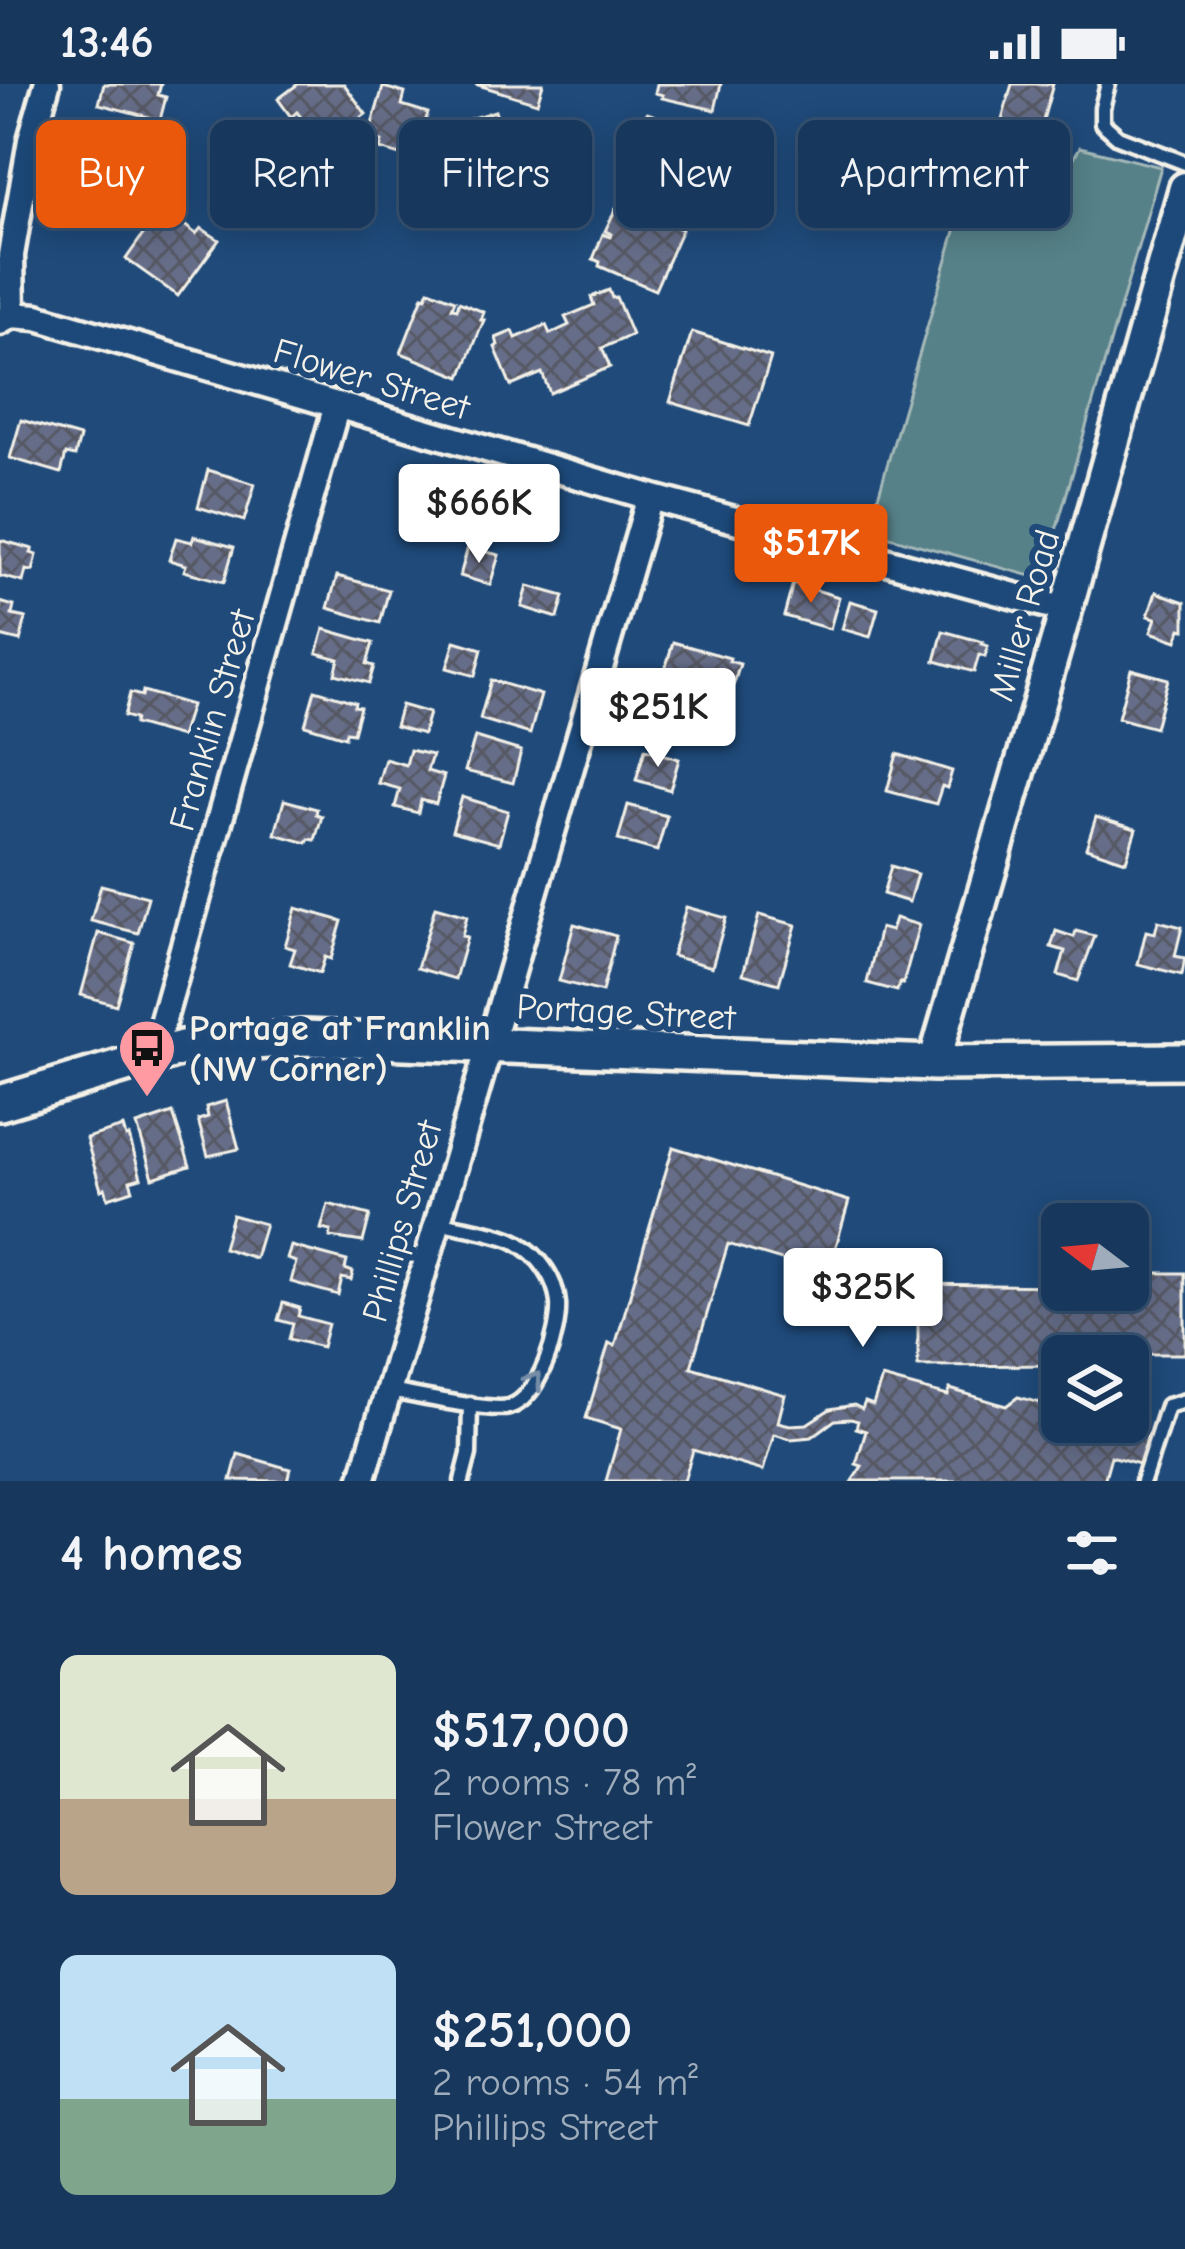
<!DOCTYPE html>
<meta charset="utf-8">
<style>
body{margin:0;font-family:"Comic Neue",sans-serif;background:#244365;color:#f1f3f6;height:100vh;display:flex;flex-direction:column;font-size:45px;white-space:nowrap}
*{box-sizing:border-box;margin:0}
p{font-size:39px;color:#9eacbb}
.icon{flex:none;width:66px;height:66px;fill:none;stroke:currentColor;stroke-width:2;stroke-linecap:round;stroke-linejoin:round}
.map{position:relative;height:1397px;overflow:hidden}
.details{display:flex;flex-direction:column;background:#17385c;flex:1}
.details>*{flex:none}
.guide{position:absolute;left:36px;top:36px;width:1113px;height:108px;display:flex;gap:24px}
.needle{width:78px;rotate:286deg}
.buttons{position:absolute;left:1041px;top:1119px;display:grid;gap:24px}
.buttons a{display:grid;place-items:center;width:108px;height:108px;border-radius:18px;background:#17385c;box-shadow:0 6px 30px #0003,0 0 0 3px #365272;font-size:60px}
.price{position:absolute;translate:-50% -102px;padding:0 27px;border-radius:12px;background:#fff;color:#222;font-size:39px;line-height:78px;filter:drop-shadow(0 3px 6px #0008)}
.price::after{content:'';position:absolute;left:50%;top:72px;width:36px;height:27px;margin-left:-18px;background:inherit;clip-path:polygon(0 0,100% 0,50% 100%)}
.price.current{background:#ea580c;color:#fff}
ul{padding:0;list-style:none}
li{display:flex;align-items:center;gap:36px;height:300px;padding:0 60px}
li span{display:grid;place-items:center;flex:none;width:336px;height:240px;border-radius:18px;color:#555}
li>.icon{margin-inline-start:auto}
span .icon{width:144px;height:144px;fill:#fffc;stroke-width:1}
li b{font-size:51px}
h2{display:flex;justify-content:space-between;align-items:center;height:144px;padding:0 60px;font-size:51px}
.pill{padding:0 42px;border-radius:18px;background:#17385c;box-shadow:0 6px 30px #0003,0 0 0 3px #365272;font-size:42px;line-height:108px}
.pill.current{background:#ea580c;color:#fff}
.status{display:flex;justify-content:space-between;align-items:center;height:84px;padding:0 60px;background:#17385c;direction:ltr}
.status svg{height:33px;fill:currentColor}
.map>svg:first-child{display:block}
.green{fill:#578188;stroke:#a6b9b8;stroke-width:3}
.building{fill:url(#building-cross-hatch);stroke:#f4f1e8;stroke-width:3}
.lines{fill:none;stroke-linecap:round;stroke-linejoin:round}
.service-casing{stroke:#f4f1e8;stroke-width:21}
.minor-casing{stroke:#f4f1e8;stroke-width:33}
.tertiary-casing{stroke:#f4f1e8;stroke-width:39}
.secondary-casing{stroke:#f4f1e8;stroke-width:42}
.service{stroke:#1f4a7a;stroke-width:12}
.minor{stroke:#1f4a7a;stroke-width:24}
.tertiary{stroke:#1f4a7a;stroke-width:30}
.secondary{stroke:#1f4a7a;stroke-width:33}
.oneway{stroke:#748da6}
.labels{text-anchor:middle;stroke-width:12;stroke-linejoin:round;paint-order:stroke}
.street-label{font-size:36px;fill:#f4f1e8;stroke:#1f4a7a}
.poi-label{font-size:36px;font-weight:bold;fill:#f4f1e8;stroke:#1f4a7a;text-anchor:start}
</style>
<div class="status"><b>13:46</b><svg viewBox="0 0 49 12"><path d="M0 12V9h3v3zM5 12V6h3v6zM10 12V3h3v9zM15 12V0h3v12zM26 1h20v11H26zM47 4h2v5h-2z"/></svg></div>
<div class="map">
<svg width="1185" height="1397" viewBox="0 0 1185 1397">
<defs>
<pattern id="building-cross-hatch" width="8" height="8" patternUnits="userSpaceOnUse" patternTransform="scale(3)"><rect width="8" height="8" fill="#656d88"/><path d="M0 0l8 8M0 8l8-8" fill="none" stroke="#565964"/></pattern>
</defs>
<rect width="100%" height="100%" fill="#1f4a7a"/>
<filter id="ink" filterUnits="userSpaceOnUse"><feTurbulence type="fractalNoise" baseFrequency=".00833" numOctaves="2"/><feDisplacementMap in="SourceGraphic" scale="24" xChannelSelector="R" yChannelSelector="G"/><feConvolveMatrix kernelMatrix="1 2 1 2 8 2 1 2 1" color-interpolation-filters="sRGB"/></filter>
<g filter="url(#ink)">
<polygon class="green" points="980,61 1064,91 1080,63 1161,83 1042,495 868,447"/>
<g class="building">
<polygon points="104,0 161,0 158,11 166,13 160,36 99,20"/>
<polygon points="298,0 344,0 366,30 316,67 302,49 309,44 297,28 291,33 278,15"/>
<polygon points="475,0 543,0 537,19"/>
<polygon points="657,0 721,0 715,26 662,14 663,11 655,9"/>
<polygon points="1012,0 1053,0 1037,58 999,47"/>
<polygon points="383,3 405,9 402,21 428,29 416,67 402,63 400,71 380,65 382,58 368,54"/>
<polygon points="495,27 512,78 509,79 511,87 486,95 484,88 479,90 482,97 455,106 453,98 449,99 432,47"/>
<polygon points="647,29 711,52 690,111 626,88 633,68 640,71 647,51 640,49"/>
<polygon points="151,43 152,46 159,45 162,72 155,73 155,76 164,76 166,104 159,105 160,109 96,116 90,50"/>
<polygon points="166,118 184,131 179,137 196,150 201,144 219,156 178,212 126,175"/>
<polygon points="625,121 682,145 655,206 599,182 600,178 593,175 603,150 611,153 612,150 605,147 617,122 623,124"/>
<polygon points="429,206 455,216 452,224 457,225 459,218 484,228 481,236 484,236 461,293 401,269 423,212 426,213"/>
<polygon points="609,206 612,214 616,213 632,251 602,264 610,283 550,309 542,289 511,302 495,263 498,261 496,254 513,247 516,254 546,241 550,250 569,241 565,233 594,221 591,213"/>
<polygon points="692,248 771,273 749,342 670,318"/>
<polygon points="21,336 80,353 75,372 66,370 61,389 10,374"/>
<polygon points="208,386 255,400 244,437 198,423"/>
<polygon points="194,452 234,463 224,498 184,487 186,481 169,476 176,454 192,458"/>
<polygon points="0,456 33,465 31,469 37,471 33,487 26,486 23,498 0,492"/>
<polygon points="468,463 499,471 490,501 460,492"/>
<polygon points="337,492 389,506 380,539 328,524"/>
<polygon points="793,499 839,513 830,545 784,532"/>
<polygon points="528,502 564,512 558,534 522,523"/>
<polygon points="1156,508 1185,518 1185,546 1181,545 1177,557 1151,548 1156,534 1148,532"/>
<polygon points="850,517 878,525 870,553 842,545"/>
<polygon points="0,518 14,522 12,531 26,534 20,557 0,552"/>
<polygon points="324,545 373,559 367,580 374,582 369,599 335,590 339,575 317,569"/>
<polygon points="943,547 983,558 982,560 988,562 985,573 979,571 974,588 935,577"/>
<polygon points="455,557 482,565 475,592 447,584"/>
<polygon points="673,558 730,574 729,577 740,580 732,606 665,586"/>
<polygon points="1131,585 1168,595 1155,644 1118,634"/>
<polygon points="491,596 541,611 530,650 480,635"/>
<polygon points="315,606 355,618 354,622 360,623 353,649 346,648 345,653 305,641"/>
<polygon points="143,607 191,621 181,653 134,640 135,635 124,632 130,609 142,612"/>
<polygon points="662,608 706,622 700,642 692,640 691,646 654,636"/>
<polygon points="401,621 429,629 423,650 395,642"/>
<polygon points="475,653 521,667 513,699 465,687"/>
<polygon points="645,665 679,675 670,706 636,696"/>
<polygon points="410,666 432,671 427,687 444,692 436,720 421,716 418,729 395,723 400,705 378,699 385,675 406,681"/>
<polygon points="897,670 952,687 947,704 942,702 936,720 887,707"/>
<polygon points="462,713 508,727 499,760 452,747"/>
<polygon points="284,716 317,725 316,730 322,732 315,756 309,755 307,759 275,750"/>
<polygon points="628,721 667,732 657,767 618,756"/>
<polygon points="1096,733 1136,745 1126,777 1086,764"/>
<polygon points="891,782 917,790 909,818 883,810"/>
<polygon points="101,801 148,813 138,849 91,837"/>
<polygon points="435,823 467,832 462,852 467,853 455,895 417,884"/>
<polygon points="686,823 726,834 712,883 672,872"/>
<polygon points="296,824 342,837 331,875 325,873 320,889 290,880 295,865 285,862"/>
<polygon points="759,831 796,841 779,900 743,890"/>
<polygon points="895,834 919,841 903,900 900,899 897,907 867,899 880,844 891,847"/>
<polygon points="1158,837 1182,843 1175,872 1185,874 1182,891 1138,880 1146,847 1155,849"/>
<polygon points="574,840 616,852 602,908 559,897"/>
<polygon points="1056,847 1074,853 1076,847 1095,852 1078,897 1058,891 1065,867 1051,863"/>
<polygon points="98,849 134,859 116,921 81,911"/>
<polygon points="226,1017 239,1065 208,1072 198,1036 208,1033 206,1023"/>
<polygon points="173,1029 190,1082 153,1094 137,1041"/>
<polygon points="123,1043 126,1053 129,1052 141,1094 130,1097 133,1106 108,1114 105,1104 101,1106 86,1054"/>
<polygon points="673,1063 849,1117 828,1190 728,1160 691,1283 785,1311 778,1338 790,1341 807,1340 830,1325 854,1321 862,1325 865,1318 873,1321 882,1294 948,1312 950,1305 1006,1322 1018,1313 1040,1319 1044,1305 1048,1306 1056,1281 918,1282 918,1200 1062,1202 1062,1206 1128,1206 1128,1140 1074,1140 1074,1136 1143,1135 1143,1189 1185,1189 1185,1270 1136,1270 1137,1286 1128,1315 1128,1272 1062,1272 1062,1338 1121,1338 1119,1345 1154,1355 1146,1382 1111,1372 1104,1397 852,1397 862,1382 856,1380 866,1347 856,1344 858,1337 851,1335 835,1336 812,1353 791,1355 774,1350 763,1387 693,1366 684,1397 606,1397 621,1345 586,1334 609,1259 615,1262"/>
<polygon points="328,1120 370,1131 363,1158 330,1153 331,1147 321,1145"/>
<polygon points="232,1131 265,1140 255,1174 223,1164"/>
<polygon points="291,1162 347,1177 345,1185 353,1188 351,1196 342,1194 338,1211 291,1198 296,1178 287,1175"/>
<polygon points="283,1219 300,1224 298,1232 328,1240 322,1263 289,1255 293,1240 278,1236"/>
<polygon points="238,1370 290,1385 287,1397 231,1396"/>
</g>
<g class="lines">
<defs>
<g id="service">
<polyline points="1108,0 1102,24 1102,39 1118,53 1185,79"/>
<path d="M390,1307C413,1311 490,1328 509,1323C540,1314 560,1247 558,1219C556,1195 539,1171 518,1159C502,1149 458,1143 438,1138"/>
<polyline points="462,1397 469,1370 470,1320"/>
<polyline points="1143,1397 1167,1322 1185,1317"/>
</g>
<g id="minor">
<polyline points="12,231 11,171 31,56 47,0"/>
<polyline points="0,238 12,231 37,233 650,413 1066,526"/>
<polyline points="153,971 337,321"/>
<polyline points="362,1397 650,413"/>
</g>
<polyline id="tertiary" points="934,979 1066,526 1185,104"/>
<polyline id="secondary" points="0,1019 182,964 304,954 934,979 1185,977"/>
</defs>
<use href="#service" class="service-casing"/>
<use href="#minor" class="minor-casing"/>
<use href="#tertiary" class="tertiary-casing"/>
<use href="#secondary" class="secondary-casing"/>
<use href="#service" class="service"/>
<use href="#minor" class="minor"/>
<use href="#tertiary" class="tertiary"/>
<use href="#secondary" class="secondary"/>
</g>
<defs><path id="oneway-chevron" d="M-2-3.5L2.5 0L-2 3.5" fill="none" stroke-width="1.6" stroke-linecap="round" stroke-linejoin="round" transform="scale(3)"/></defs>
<use class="oneway" href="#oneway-chevron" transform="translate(534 1296) rotate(-56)"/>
</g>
<defs>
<symbol id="bus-pin" viewBox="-11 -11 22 30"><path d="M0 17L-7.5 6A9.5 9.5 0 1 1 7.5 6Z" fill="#ff9aa2" stroke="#1f4a7a"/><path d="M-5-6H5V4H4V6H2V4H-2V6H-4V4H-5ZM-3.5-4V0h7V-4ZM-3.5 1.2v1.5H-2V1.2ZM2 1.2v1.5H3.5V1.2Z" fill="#111"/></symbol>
</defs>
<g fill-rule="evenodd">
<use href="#bus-pin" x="114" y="931" width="66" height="90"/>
</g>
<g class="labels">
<g class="street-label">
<text transform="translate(372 294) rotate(17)" y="13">Flower Street</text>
<text transform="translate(1023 531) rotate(-74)" y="13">Miller Road</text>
<text transform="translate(211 636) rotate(-74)" y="13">Franklin Street</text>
<text transform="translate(626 927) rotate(3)" y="13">Portage Street</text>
<text transform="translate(401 1137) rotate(-74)" y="13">Phillips Street</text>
</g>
<g class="poi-label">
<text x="189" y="956">Portage at Franklin<tspan x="189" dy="41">(NW Corner)</tspan></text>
</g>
</g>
</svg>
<div class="buttons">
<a><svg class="needle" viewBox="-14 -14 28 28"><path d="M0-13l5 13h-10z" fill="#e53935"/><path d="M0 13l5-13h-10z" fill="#9eacbb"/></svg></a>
<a><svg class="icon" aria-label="layers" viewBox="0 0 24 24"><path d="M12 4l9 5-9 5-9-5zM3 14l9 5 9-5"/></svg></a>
</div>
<b class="price" style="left:479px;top:482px">$666K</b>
<b class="price current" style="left:811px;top:522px">$517K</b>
<b class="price" style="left:658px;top:686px">$251K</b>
<b class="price" style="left:863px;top:1266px">$325K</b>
<div class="guide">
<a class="pill current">Buy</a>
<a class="pill">Rent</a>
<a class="pill">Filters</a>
<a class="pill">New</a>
<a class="pill">Apartment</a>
</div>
</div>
<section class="details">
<h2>4 homes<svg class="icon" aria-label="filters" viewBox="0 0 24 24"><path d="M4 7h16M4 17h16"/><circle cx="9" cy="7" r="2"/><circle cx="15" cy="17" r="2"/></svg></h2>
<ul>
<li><span style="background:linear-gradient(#dfe7d0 60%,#b9a48a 0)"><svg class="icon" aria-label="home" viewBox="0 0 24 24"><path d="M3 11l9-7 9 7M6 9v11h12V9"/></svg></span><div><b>$517,000</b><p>2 rooms · 78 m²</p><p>Flower Street</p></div></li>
<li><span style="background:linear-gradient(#bfe0f5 60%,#7fa58c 0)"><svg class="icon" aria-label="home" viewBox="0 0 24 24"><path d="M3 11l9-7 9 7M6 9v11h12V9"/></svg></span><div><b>$251,000</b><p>2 rooms · 54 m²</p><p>Phillips Street</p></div></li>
</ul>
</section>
